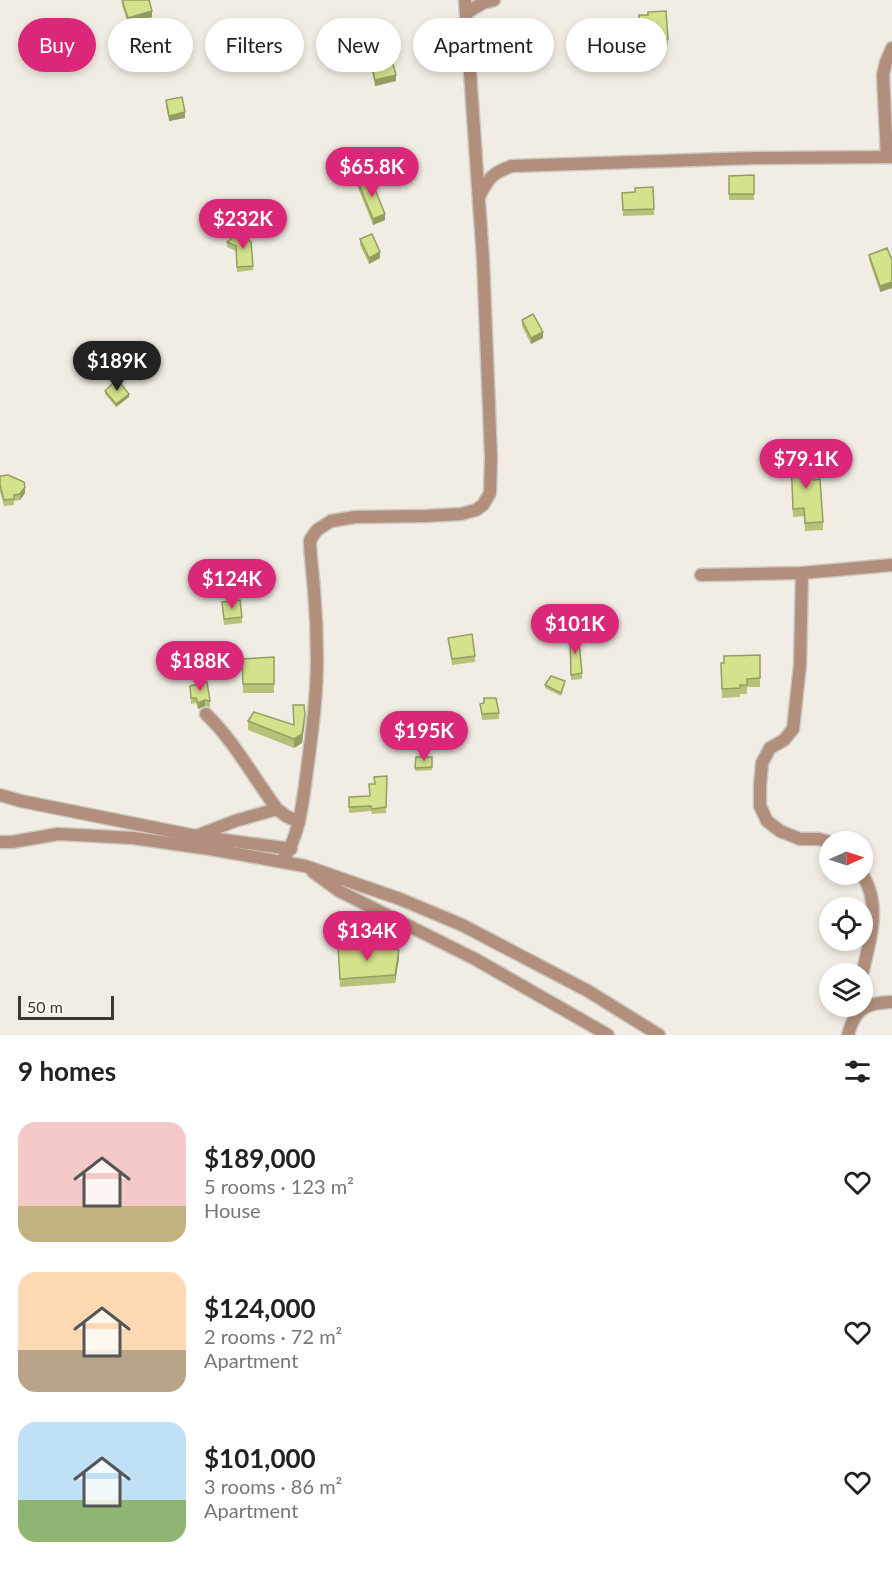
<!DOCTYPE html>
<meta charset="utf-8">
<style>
body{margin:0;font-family:Lato,sans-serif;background:#f6f6f6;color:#222;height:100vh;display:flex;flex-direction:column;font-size:22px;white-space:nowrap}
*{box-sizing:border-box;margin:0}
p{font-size:20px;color:#767676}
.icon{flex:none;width:33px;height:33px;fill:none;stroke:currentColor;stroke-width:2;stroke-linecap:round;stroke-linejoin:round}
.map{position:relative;height:1035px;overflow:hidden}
.details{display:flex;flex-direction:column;background:#fff;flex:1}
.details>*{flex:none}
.top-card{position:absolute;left:18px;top:18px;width:856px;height:54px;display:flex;gap:12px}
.needle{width:39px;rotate:87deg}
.buttons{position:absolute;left:819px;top:831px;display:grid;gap:12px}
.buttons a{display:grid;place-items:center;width:54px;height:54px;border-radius:50%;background:#fff;box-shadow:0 3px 9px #0003;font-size:30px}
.scale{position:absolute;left:18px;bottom:15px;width:96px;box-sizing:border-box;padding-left:6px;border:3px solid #3b3936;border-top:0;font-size:16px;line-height:21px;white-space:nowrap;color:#3b3936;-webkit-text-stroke:4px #fffaf2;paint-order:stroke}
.price{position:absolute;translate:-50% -51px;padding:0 14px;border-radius:21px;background:#db2777;color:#fff;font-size:20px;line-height:39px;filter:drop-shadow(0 2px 3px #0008)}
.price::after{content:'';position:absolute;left:50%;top:36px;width:18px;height:14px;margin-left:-9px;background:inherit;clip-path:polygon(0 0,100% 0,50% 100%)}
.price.selected{background:#222;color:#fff}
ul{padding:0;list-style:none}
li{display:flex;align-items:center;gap:18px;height:150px;padding:0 18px}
li span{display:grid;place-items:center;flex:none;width:168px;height:120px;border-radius:18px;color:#555}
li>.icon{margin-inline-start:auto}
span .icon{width:72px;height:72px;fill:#fffc;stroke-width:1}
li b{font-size:26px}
h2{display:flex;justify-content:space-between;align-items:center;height:72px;padding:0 18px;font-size:26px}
.chip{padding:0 21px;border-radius:27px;background:#fff;box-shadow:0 3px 9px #0003;font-size:21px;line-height:54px}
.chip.selected{background:#db2777;color:#fff}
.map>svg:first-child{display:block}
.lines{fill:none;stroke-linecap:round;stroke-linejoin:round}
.minor-casing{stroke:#cdc9c1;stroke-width:15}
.minor{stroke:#b18f7c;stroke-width:12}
.wall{fill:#b6c278}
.shaded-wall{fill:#949e62}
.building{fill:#d4e28c;stroke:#949e62;stroke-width:1.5}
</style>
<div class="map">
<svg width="892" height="1035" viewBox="0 0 892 1035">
<rect width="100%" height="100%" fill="#f1ede4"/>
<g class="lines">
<defs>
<g id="minor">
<polyline points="466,13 483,3 494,0"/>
<polyline points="887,157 883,75 886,62 892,48"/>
<path d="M480,195C489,177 493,173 512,166L754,158L892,157"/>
<polyline points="802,573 800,665 793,729 784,740 770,748 762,763 760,786 760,806 767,821 780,831 800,839 819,839 830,842"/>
<polyline points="701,575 802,573 892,565"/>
<path d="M206,714C235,742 253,777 277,809L286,816L299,822"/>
<polyline points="0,795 21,801 196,836 291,849"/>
<polyline points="196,836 235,821 277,809"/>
<polyline points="0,842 12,842 58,834 133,838 210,849 305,866 400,899 462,925 588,991 659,1035"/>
<path d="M282,861C299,837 302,807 306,778C311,739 317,699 317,659C317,637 316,613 314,590C313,573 310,557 310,540L317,530L331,521L355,517L426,516L461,514L476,510L483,505L490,493L491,457L483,259L465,0"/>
<polyline points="313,872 339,891 475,959 608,1035"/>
<path d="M862,874C882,905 870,941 862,974"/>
<path d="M848,1035C855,1008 865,1003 892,1002"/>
</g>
</defs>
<use href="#minor" class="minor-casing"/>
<use href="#minor" class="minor"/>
</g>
<g class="wall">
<polygon points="122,0 152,17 128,24 122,5"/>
<polygon points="639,21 668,39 668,45 645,46 645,41 641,42"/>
<polygon points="371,62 396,81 375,86 371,67"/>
<polygon points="166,100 185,118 169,121 166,106"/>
<polygon points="754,175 754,200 729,200 729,176"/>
<polygon points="358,182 385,220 373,225 358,188"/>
<polygon points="653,187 654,215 623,216 622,193 635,192"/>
<polygon points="240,231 253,266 253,270 237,272 236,251 227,247 227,242"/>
<polygon points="360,239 380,258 369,264 360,245"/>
<polygon points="869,255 892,260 892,288 880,292 869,260"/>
<polygon points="522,320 543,338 531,344 522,326"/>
<polygon points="105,391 129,397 116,407 105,394"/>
<polygon points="807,461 812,477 814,480 823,522 823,530 805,531 804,516 793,517 791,465"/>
<polygon points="0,476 25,493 20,500 14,501 14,505 4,506 0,491"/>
<polygon points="222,602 242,617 242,623 224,625"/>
<polygon points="570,634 582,673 582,679 571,680"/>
<polygon points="448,638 475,656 475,662 452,665"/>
<polygon points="760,655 760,687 747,687 747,694 740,694 740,697 722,698 721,663"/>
<polygon points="274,657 274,693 243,693 242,659"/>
<polygon points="565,684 561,696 545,688 545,685"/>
<polygon points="190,686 210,701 210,707 205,706 198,709 196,703 191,704"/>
<polygon points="484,703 499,713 499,719 482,720 480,704"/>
<polygon points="248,721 293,724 305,723 302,743 294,748 248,730"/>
<polygon points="432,757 432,770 415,771 415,768"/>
<polygon points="387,776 386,813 372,814 371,811 349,813 349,797 370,796 369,784 374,784"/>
<polygon points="379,946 399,958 395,983 340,987 338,947"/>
</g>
<g class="shaded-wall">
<polygon points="152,11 152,17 128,24 128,18"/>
<polygon points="396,75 396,81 375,86 375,80"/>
<polygon points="185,112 185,118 169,121 169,116"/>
<polygon points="385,214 385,220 373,225 373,219"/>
<polygon points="380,252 380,258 369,264 369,258"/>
<polygon points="892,282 892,288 880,292 880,286"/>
<polygon points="543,332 543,338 531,344 531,338"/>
<polygon points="129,394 129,397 116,407 116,404"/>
<polygon points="25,487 25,493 20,500 20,494"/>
<polygon points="205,700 205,706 198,709 198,703"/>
<polygon points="305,715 302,743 294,748 294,739"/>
<polygon points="399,950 399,958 395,983 395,975"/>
</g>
<g class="building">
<polygon points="122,0 149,0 152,11 128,18"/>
<polygon points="666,11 668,39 645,40 645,36 641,36 639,15 648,15 648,12"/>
<polygon points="391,57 396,75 375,80 371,62"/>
<polygon points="182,97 185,112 169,116 166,100"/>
<polygon points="754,175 754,194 729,194 729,176"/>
<polygon points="370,177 385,214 373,219 358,182"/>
<polygon points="653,187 654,209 623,210 622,193 635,192 635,188"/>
<polygon points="240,231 251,242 253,266 237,267 236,246 227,242"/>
<polygon points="372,234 380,252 369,258 360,239"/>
<polygon points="887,248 892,260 892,282 880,286 869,255"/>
<polygon points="533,314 543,332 531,338 522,320"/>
<polygon points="117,379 129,394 116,404 105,391"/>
<polygon points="806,456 807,461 811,461 812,477 814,477 814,480 820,479 823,522 805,523 804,508 793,509 791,457"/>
<polygon points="8,475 24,482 25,487 20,494 14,495 14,499 4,500 0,485 0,476"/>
<polygon points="240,600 242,617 224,619 222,602"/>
<polygon points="578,633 582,673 571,675 570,634"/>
<polygon points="472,634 475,656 452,659 448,638"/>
<polygon points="760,655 760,678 747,679 747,685 740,685 740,688 722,689 721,663 724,663 724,656"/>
<polygon points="274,657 274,684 243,684 242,659"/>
<polygon points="551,676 565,681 561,693 545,685"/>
<polygon points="207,682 210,701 205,700 198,703 196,698 191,698 190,686"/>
<polygon points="484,698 496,698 499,713 482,714 480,704 484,703"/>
<polygon points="293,705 304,705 305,715 302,734 294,739 248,721 254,712 294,725"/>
<polygon points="416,757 432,757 432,767 415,768"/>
<polygon points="387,776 386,807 372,809 371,806 349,807 349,797 370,796 369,784 375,784 374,777"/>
<polygon points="379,945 379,946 399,950 395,975 340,979 338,947"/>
</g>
</svg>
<div class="buttons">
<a><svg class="needle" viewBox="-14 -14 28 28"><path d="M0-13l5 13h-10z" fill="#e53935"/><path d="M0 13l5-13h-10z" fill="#767676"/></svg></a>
<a><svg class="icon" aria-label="locate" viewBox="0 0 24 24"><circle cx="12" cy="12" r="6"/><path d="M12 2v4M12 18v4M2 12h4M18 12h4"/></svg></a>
<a><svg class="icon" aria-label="layers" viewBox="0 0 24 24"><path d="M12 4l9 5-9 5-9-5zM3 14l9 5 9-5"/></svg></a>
</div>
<div class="scale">50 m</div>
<b class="price" style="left:372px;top:198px">$65.8K</b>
<b class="price" style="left:243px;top:250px">$232K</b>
<b class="price selected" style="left:117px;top:392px">$189K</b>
<b class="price" style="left:806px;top:490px">$79.1K</b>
<b class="price" style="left:232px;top:610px">$124K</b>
<b class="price" style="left:575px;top:655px">$101K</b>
<b class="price" style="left:200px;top:692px">$188K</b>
<b class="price" style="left:424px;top:762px">$195K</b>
<b class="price" style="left:367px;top:962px">$134K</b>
<div class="top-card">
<a class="chip selected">Buy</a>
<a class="chip">Rent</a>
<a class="chip">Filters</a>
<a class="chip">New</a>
<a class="chip">Apartment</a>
<a class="chip">House</a>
</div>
</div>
<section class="details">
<h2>9 homes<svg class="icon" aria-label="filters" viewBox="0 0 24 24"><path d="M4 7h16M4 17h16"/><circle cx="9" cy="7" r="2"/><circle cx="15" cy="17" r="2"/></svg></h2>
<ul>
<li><span style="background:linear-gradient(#f6c9c9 70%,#c2b280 0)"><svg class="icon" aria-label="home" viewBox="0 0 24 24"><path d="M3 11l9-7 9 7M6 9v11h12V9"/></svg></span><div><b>$189,000</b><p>5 rooms · 123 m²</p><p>House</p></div><svg class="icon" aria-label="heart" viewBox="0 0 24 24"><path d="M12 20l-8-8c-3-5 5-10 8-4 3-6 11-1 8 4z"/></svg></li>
<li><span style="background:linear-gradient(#ffd9b3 65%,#b9a48a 0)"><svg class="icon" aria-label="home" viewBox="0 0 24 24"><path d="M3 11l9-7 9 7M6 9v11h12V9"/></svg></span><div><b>$124,000</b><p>2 rooms · 72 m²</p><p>Apartment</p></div><svg class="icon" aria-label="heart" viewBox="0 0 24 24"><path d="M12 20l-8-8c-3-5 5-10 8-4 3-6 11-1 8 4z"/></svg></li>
<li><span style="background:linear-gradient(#bfe0f5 65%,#8fb573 0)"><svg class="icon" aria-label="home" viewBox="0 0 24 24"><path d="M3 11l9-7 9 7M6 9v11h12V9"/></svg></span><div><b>$101,000</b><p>3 rooms · 86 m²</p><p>Apartment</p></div><svg class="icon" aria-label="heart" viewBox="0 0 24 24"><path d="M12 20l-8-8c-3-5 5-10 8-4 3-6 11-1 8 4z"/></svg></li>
</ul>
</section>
